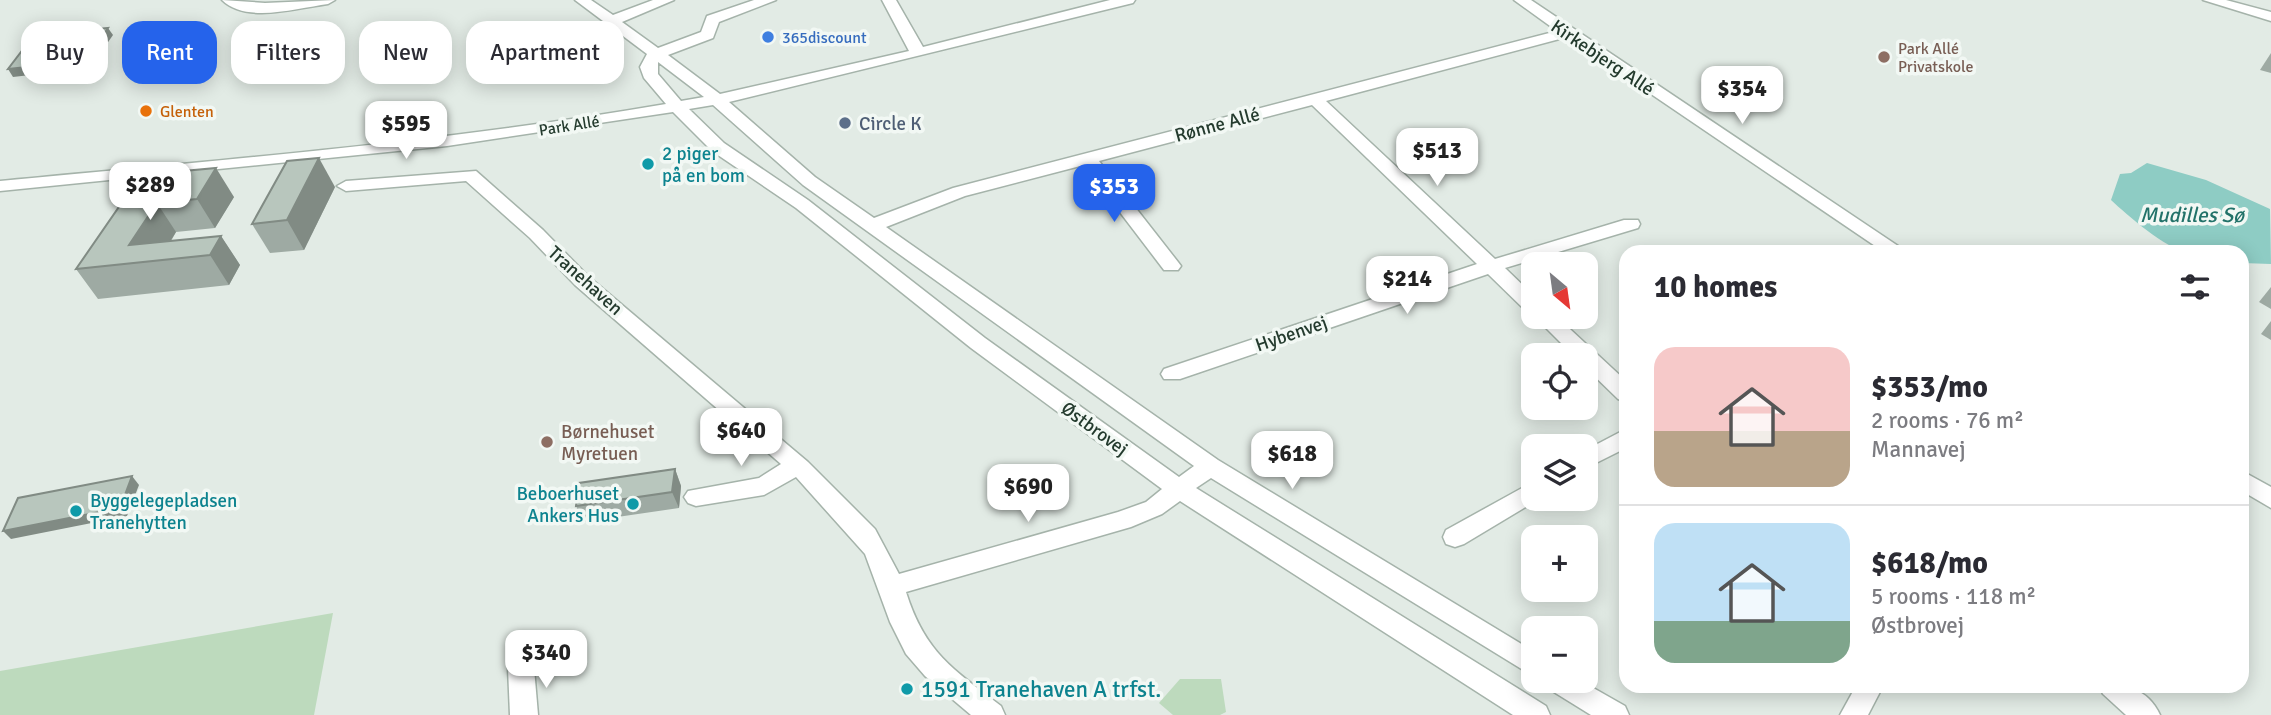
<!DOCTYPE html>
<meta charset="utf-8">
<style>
body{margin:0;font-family:Signika,sans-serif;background:#f2f2f3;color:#2b2b33;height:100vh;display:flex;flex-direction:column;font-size:26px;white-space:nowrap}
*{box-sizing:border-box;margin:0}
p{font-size:23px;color:#7c7c81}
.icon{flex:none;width:38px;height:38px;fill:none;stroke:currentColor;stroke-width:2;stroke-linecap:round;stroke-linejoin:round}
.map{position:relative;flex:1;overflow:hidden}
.drawer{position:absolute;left:1619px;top:245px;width:630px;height:448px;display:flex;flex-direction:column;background:#fff;border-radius:21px;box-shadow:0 4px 18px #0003}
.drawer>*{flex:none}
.guide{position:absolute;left:21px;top:21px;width:665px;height:63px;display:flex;gap:14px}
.needle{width:46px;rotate:151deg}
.tools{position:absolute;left:1521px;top:252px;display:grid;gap:14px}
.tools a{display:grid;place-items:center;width:77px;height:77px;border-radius:14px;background:#fff;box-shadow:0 4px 18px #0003;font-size:35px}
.price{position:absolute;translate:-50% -60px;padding:0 16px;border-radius:14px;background:#fff;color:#222;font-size:23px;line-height:46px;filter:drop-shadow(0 2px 4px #0008)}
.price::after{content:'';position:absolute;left:50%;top:42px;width:21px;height:16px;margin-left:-10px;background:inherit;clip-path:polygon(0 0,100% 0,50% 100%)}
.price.active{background:#2563eb;color:#fff}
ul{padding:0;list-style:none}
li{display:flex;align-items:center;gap:21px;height:175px;padding:0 35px}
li+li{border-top:2px solid #e1e1e2}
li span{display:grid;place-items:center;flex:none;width:196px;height:140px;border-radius:21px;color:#555}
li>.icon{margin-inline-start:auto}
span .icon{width:84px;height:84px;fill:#fffc;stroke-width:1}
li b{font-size:30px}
h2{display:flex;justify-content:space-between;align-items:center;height:84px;padding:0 35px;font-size:30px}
.pill{padding:0 24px;border-radius:21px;background:#fff;box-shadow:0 4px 18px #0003;font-size:24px;line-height:63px}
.pill.active{background:#2563eb;color:#fff}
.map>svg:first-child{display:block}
.green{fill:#bddabd}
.water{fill:#8eccc4}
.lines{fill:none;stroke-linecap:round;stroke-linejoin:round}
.minor-casing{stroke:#a5b3aa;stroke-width:3}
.minor{fill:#fff;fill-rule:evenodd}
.wall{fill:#9eaaa3}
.shaded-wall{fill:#818b84}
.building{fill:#b8c6bd;stroke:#818b84;stroke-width:2}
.shop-dot{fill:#3f7fe0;stroke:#f2f8f4;stroke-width:2.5}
.education-dot{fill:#8d6e63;stroke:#f2f8f4;stroke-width:2.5}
.food-dot{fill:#e8710a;stroke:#f2f8f4;stroke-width:2.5}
.service-dot{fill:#5c6f8a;stroke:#f2f8f4;stroke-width:2.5}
.culture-dot{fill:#0f9aa8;stroke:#f2f8f4;stroke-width:2.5}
.labels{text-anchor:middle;stroke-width:7;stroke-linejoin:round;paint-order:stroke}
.far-shop-label{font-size:16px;fill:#366cbe;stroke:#f2f8f4;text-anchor:start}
.far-education-label{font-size:16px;fill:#785e54;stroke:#f2f8f4;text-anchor:start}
.far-food-label{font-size:16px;fill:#c56008;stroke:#f2f8f4;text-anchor:start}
.far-street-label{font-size:16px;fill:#243b2e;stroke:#f2f8f4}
.street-label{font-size:19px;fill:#243b2e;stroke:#f2f8f4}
.service-label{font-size:19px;fill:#4e5e75;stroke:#f2f8f4;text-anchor:start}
.culture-label{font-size:19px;fill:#0d838f;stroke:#f2f8f4;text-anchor:start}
.education-label{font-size:19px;fill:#785e54;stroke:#f2f8f4;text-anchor:start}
.water-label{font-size:21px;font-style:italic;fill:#227269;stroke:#f2f8f4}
.near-culture-label{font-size:23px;fill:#0d838f;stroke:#f2f8f4;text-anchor:start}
</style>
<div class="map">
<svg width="2271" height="715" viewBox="0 0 2271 715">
<rect width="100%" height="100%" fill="#e2ebe5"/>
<g class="green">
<polygon points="333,613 314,715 0,715 0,671"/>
<polygon points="1180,679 1221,679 1226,712 1220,715 1173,715 1159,703"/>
</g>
<path class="water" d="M2147,163L2206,180L2270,209L2271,264L2242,263V252C2224,252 2204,255 2187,252C2166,249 2127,215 2111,200L2120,174L2131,173Z"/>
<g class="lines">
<defs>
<g id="minor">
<path d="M222,0L265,3L335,0L328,4C298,8 246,24 222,0Z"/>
<path d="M575,0H591L613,15L653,0H674L622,22L658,48L701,32L707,16L754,0H776L719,22L713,38L668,55L720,94L909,51L882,0H896L923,47L1110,0H1135L1133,3L729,102L815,177L874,218L953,188L1557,31L1514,0H1531L1907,252H1884L1567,37L1326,101L1495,259L1624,220H1638L1640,224L1638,228L1505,268L1533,295V313L1526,311L1488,274L1180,379H1164L1161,374L1164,369L1477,264L1312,105L1099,161L1178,262L1181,266L1178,270H1164L1084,165L965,196L886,227L1218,460L1533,651V676L1211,478L1196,488L1546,706L1550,715H1513L1180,501L1162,514L1131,527L906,592C925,653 953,669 1001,706L1005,715H971L925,676L906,654L890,622L865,554L796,477L764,495L696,506L688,503L684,497L688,491L759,478L781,464L575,285L530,238L466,181L346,191L337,186L346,181L476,171L543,230L589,277L808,462L875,529L899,574L1118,512L1146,502L1162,489L971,348L796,208L712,151L673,112L447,146L0,191V181C222,160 446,142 666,104L644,78L640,67L647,54ZM658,62L704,97L681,101L658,74ZM713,105L803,185L1194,466L1179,477L985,338L808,200L724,143L689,109Z"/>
<polygon points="2203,0 2226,0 2271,12 2271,21"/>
<polygon points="1535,317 1557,317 1626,381 1626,402 1618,399 1586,368 1586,355 1573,355"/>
<polygon points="1626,429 1626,448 1586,468 1586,450"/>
<polygon points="2242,471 2271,487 2271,508 2242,491"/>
<polygon points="1533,482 1533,499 1539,499 1464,544 1455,547 1446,544 1443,537 1446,530"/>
<polygon points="521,657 530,660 534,668 538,715 510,715 508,668 512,660"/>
<polygon points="1545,681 1581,681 1625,706 1629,715 1591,715 1549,689"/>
<polygon points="1856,686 1883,686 1868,715 1840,715"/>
<path d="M2099,686C2126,686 2147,687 2160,715H2126L2103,694Z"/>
</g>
</defs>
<use href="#minor" class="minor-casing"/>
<use href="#minor" class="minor"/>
</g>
<g class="wall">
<polygon points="2271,53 2271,73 2260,70"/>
<polygon points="141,175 234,197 215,228 176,232 171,241 221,236 240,265 229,285 98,299 76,269"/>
<polygon points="335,187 304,250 270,253 252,224"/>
<polygon points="2271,287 2271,309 2259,302"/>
<polygon points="2271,321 2271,340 2261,334"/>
<polygon points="675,469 681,486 679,508 583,522 576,506"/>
</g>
<g class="shaded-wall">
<polygon points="108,28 113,35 90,68 13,77 8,69"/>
<polygon points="319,158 335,187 304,250 287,220"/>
<polygon points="216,168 234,197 215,228 197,199"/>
<polygon points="157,203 176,232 158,261 129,245"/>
<polygon points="221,236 240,265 229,285 210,255"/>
<polygon points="675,469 681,486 679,508 672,492"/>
<polygon points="132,476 139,485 127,516 11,539 3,531"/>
</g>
<g class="building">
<polygon points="108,28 85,61 8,69 34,35"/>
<polygon points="319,158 287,220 252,224 287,161"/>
<polygon points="216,168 197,199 157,203 129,245 221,236 210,255 76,269 141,175"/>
<polygon points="675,469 672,492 576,506 579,483"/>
<polygon points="132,476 120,508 3,531 18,498"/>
</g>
<circle class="shop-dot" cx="768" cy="37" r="7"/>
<g class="education-dot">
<circle cx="1884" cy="57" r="7"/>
<circle cx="547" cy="442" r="7"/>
</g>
<circle class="food-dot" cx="146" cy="111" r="7"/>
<circle class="service-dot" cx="845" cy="123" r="7"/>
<g class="culture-dot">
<circle cx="648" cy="164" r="7"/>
<circle cx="633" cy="504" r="7"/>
<circle cx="76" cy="511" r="7"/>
<circle cx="907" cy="689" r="7"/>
</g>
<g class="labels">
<g class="far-shop-label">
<text x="782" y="43">365discount</text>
</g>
<g class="far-education-label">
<text x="1898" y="54">Park Allé<tspan x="1898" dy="18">Privatskole</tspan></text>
</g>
<g class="far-food-label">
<text x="160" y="117">Glenten</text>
</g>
<g class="far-street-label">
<text transform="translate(569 125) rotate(-9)" y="6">Park Allé</text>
</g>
<g class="street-label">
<text transform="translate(1603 57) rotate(34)" y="7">Kirkebjerg Allé</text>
<text transform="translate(1217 124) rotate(-15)" y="7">Rønne Allé</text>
<text transform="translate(586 280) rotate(42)" y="7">Tranehaven</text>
<text transform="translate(1291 333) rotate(-19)" y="7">Hybenvej</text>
<text transform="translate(1095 428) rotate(36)" y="7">Østbrovej</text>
</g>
<g class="service-label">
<text x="859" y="130">Circle K</text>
</g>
<g class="culture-label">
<text x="662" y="160">2 piger<tspan x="662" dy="22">på en bom</tspan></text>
<text x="619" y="500" text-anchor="end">Beboerhuset<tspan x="619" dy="22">Ankers Hus</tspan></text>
<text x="90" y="507">Byggelegepladsen<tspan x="90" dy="22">Tranehytten</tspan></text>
</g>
<g class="education-label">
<text x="561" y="438">Børnehuset<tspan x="561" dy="22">Myretuen</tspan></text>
</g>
<g class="water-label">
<text x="2192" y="222">Mudilles Sø</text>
</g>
<g class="near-culture-label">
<text x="921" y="697">1591 Tranehaven A trfst.</text>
</g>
</g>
</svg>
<div class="tools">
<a><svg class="needle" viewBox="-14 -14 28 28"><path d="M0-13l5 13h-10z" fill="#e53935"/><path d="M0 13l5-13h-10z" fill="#7c7c81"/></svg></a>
<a><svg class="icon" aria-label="locate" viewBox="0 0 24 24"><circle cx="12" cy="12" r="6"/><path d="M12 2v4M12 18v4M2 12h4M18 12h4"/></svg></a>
<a><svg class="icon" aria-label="layers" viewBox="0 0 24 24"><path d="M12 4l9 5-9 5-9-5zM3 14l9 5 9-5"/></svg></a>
<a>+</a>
<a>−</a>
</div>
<b class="price" style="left:1742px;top:126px">$354</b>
<b class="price" style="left:406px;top:161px">$595</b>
<b class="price" style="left:1437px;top:188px">$513</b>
<b class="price" style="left:150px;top:222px">$289</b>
<b class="price active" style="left:1114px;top:224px">$353</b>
<b class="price" style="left:1407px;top:316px">$214</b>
<b class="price" style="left:741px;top:468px">$640</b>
<b class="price" style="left:1292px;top:491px">$618</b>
<b class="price" style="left:1028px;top:524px">$690</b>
<b class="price" style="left:546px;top:690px">$340</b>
<div class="guide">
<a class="pill">Buy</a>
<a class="pill active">Rent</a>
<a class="pill">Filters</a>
<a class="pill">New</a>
<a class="pill">Apartment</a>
</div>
<section class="drawer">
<h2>10 homes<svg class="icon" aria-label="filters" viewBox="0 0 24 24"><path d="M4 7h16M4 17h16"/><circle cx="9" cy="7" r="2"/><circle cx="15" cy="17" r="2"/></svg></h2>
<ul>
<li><span style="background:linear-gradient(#f6c9c9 60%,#b9a48a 0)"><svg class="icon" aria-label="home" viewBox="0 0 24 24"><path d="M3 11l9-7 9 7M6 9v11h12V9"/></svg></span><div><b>$353/mo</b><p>2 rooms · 76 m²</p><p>Mannavej</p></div></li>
<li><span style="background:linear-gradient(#bfe0f5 70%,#7fa58c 0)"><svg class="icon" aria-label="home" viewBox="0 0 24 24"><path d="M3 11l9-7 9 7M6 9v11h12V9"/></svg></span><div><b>$618/mo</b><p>5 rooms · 118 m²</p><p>Østbrovej</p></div></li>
</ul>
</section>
</div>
